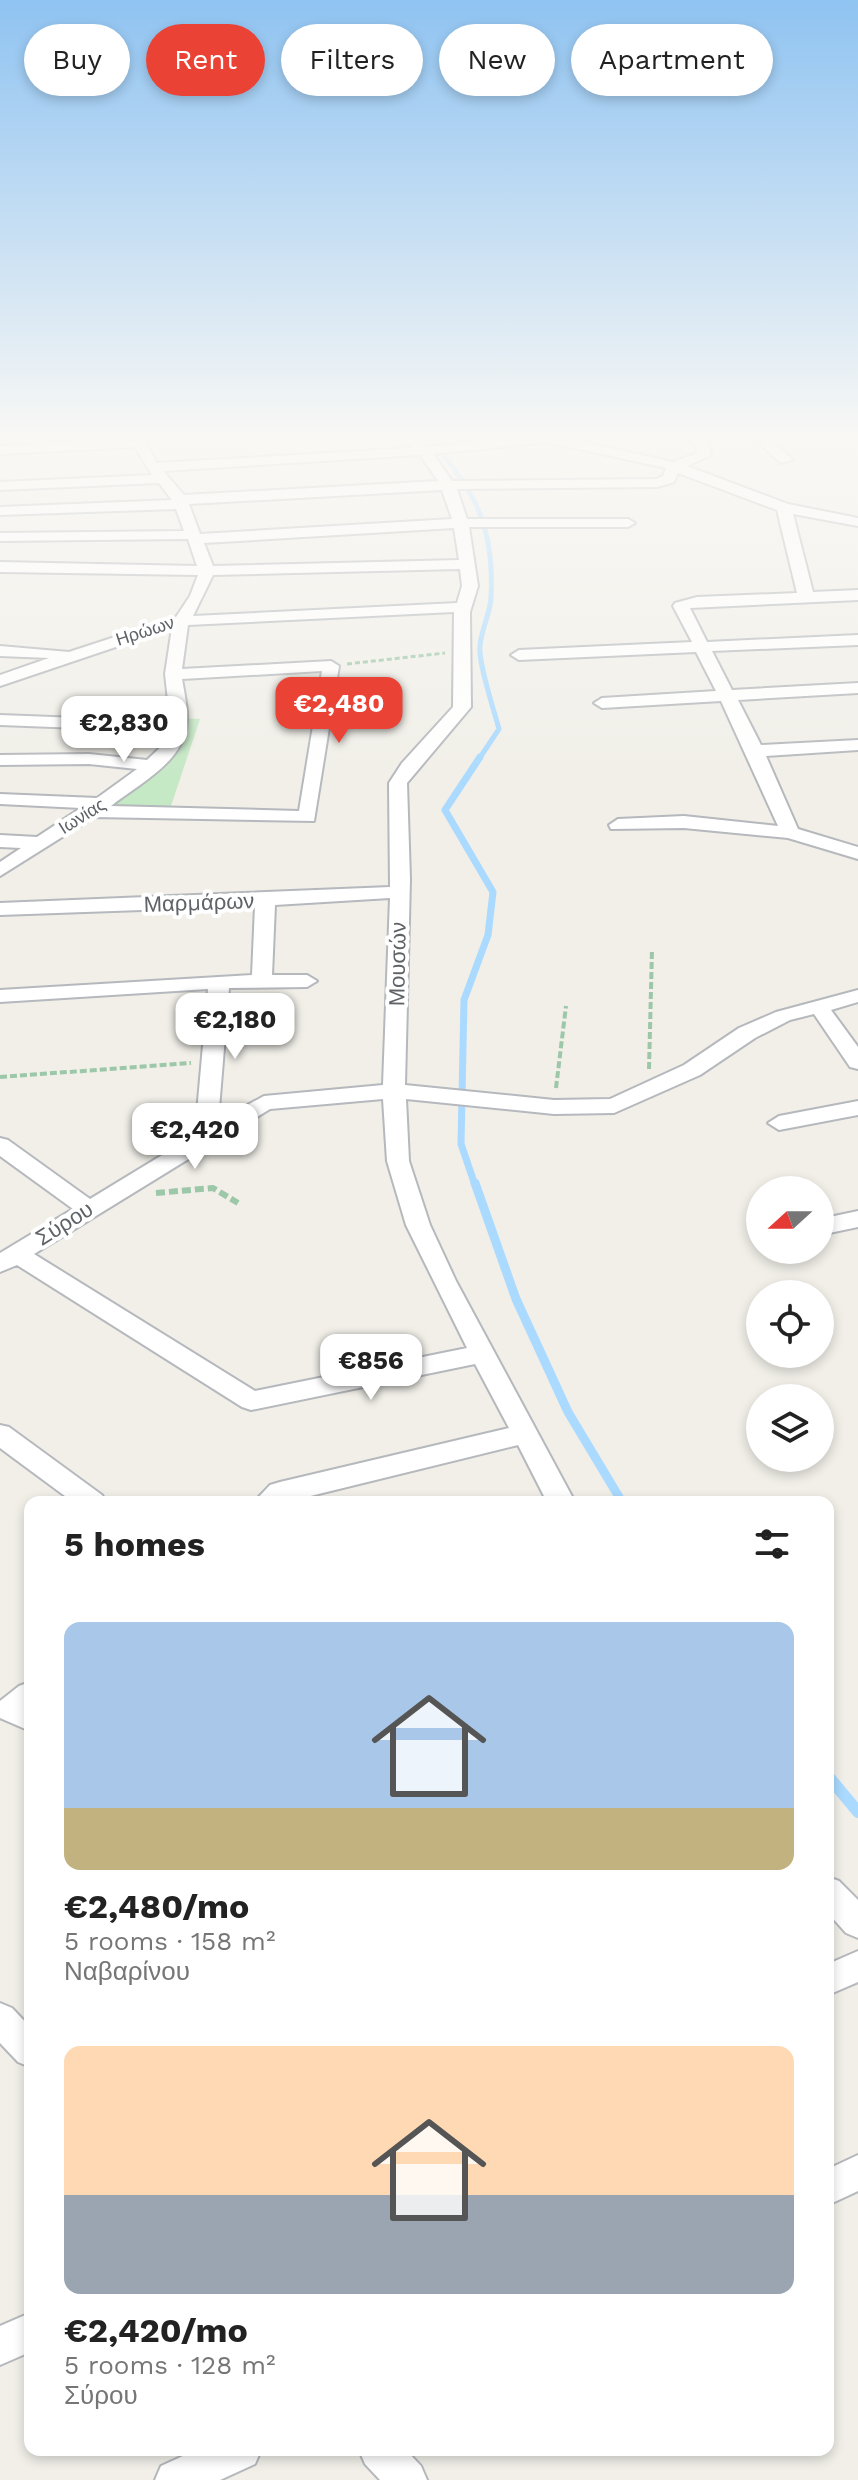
<!DOCTYPE html>
<meta charset="utf-8">
<style>
body{margin:0;font-family:"Work Sans",sans-serif;background:#f6f6f6;color:#222;height:100vh;display:flex;flex-direction:column;font-size:30px;white-space:nowrap}
*{box-sizing:border-box;margin:0}
p{font-size:26px;color:#767676}
.icon{flex:none;width:44px;height:44px;fill:none;stroke:currentColor;stroke-width:2;stroke-linecap:round;stroke-linejoin:round}
.map{position:relative;flex:1;overflow:hidden}
.details{position:absolute;left:24px;top:1496px;width:810px;height:960px;display:flex;flex-direction:column;background:#fff;border-radius:16px;box-shadow:0 4px 12px #0003}
.details>*{flex:none}
.hud{position:absolute;left:24px;top:24px;width:810px;height:72px;display:flex;gap:16px}
.needle{width:52px;rotate:249deg}
.controls{position:absolute;left:746px;top:1176px;display:grid;gap:16px}
.controls a{display:grid;place-items:center;width:88px;height:88px;border-radius:50%;background:#fff;box-shadow:0 4px 12px #0003;font-size:40px}
.price{position:absolute;translate:-50% -68px;padding:0 18px;border-radius:16px;background:#fff;color:#222;font-size:26px;line-height:52px;filter:drop-shadow(0 2px 4px #0008)}
.price::after{content:'';position:absolute;left:50%;top:48px;width:24px;height:18px;margin-left:-12px;background:inherit;clip-path:polygon(0 0,100% 0,50% 100%)}
.price.current{background:#ea4335;color:#fff}
ul{padding:0;list-style:none}
li{display:grid;align-content:center;gap:16px;height:424px;padding:0 40px}
li span{display:grid;place-items:center;height:248px;border-radius:16px;color:#555}
li>.icon{margin-inline-start:auto}
span .icon{width:144px;height:144px;fill:#fffc;stroke-width:1}
li b{font-size:34px}
h2{display:flex;justify-content:space-between;align-items:center;height:96px;padding:0 40px;font-size:34px}
.chip{padding:0 28px;border-radius:36px;background:#fff;box-shadow:0 4px 12px #0003;font-size:28px;line-height:72px}
.chip.current{background:#ea4335;color:#fff}
.map>svg:first-child{display:block}
.green{fill:#c5e8c5}
.lines{fill:none;stroke-linecap:round;stroke-linejoin:round}
.stream-far3{stroke:#aadaff;stroke-width:5}
.stream-far2{stroke:#aadaff;stroke-width:7}
.stream-far1{stroke:#aadaff;stroke-width:9}
.stream{stroke:#aadaff;stroke-width:12}
.street-casing{stroke:#b5b8bc;stroke-width:4}
.path-far2{stroke:#9cc7a9;stroke-width:3;stroke-dasharray:5 3;stroke-linecap:butt}
.path-far1{stroke:#9cc7a9;stroke-width:4;stroke-dasharray:7 3;stroke-linecap:butt}
.path{stroke:#9cc7a9;stroke-width:6;stroke-dasharray:9 4;stroke-linecap:butt}
.street{fill:#fff;fill-rule:evenodd}
.labels{text-anchor:middle;stroke-width:8;stroke-linejoin:round;paint-order:stroke}
.far-street-label{font-size:18px;fill:#5f6368;stroke:#fff}
.street-label{font-size:22px;fill:#5f6368;stroke:#fff}
</style>
<div class="map">
<svg width="858" height="2480" viewBox="0 0 858 2480">
<rect width="100%" height="100%" fill="#f1efe8"/>
<polygon class="green" points="179,718 200,719 171,806 91,811 155,766"/>
<g class="lines">
<path class="stream-far3" d="M425,434C473,486 495,525 491,598C490,614 481,630 480,646C478,663 494,710 499,729L479,759"/>
<polyline class="stream-far2" points="475,1185 461,1144 464,1000 488,935 493,892 445,810 480,757"/>
<polyline class="stream-far1" points="475,1183 516,1299 568,1412 622,1502"/>
<polyline class="stream" points="828,1776 858,1812"/>
<defs>
<g id="street">
<path d="M127,434H141L157,463L412,448L397,434H412L427,447L547,434L673,462L697,453L695,444L684,434H699L708,443L711,455L687,466L788,504L858,518V526L793,514L813,592L858,590V600L690,608L707,642L858,635V645L712,651L732,690L858,683V693L738,700L761,745L858,740V750L766,756L798,829L858,847V859L788,838L684,828L611,829L609,825L618,819L684,816L778,826L721,701L602,708L594,703L602,698L716,691L696,652L519,660L511,655L519,650L692,642L673,606L675,603L697,597L797,593L777,510L678,473L674,482L657,487L457,489L467,519H628L635,523L628,527H469L478,586L470,612L471,707L407,783L410,879L405,1085L554,1100L610,1099L684,1065L739,1028L776,1012L858,990V1002L831,1010L858,1047V1069L850,1067L814,1014L790,1020L755,1038L700,1075L614,1113L554,1114L406,1099L409,1161L430,1225L456,1281L575,1502H547L518,1445L286,1502H254L270,1485L280,1482L509,1428L475,1364L251,1410L242,1407L17,1265L0,1272V1253L73,1209L0,1156V1138L8,1140L90,1199L195,1135L208,989L0,1002V990L252,975L255,906L0,915V903L390,887L389,783L402,763L453,707L454,612L188,625L182,669L331,661L339,666L314,821L94,817L0,876V862L21,848L0,847V835L37,837L81,808L0,804V794L97,798L137,769L89,764L0,765V755L89,754L147,760L166,742L170,718L165,674L172,628L0,686V675L49,658L0,656V646L69,652L176,617L190,596L198,575L0,572V562L197,566L188,539L0,541V533L184,531L176,509L0,515V507L172,500L159,483L0,490V482L152,475L135,447L0,454V446L130,439ZM547,442L666,468L663,476L656,479L452,481L433,454ZM420,455L438,481L184,495L163,471ZM442,490L452,519L200,534L189,504ZM454,528L459,560L213,566L204,543ZM460,569L462,586L457,603L193,616L213,575ZM322,671L299,811L111,806C141,782 189,760 187,716C187,704 184,691 182,679ZM390,898L383,1085L264,1096L218,1121L229,988L307,987L317,981L307,975H272L275,905ZM383,1099L387,1161L406,1225L467,1348L255,1391L34,1254L270,1109Z"/>
<polygon points="749,434 764,434 793,460 781,463"/>
<polygon points="0,715 132,720 141,725 132,730 0,725"/>
<polygon points="858,1101 858,1115 779,1130 768,1123 779,1116"/>
<polygon points="858,1211 858,1227 820,1235 820,1219"/>
<polygon points="0,1425 9,1427 102,1495 106,1502 73,1502 0,1448"/>
<polygon points="30,1682 30,1731 0,1718 0,1701 19,1686"/>
<polygon points="828,1877 839,1881 858,1900 858,1938 846,1933 828,1913"/>
<polygon points="858,1951 858,1982 828,1995 828,1964"/>
<polygon points="0,2003 12,2008 30,2027 30,2067 18,2062 0,2043"/>
<polygon points="858,2155 858,2191 828,2205 828,2169"/>
<polygon points="30,2313 30,2352 0,2365 0,2326"/>
<polygon points="196,2450 261,2450 255,2464 220,2480 155,2480 161,2466"/>
<polygon points="359,2450 406,2450 421,2466 427,2480 380,2480 365,2464"/>
</g>
</defs>
<use href="#street" class="street-casing"/>
<polyline class="path-far2" points="347,664 445,653"/>
<g class="path-far1">
<polyline points="649,1069 652,950"/>
<polyline points="0,1077 191,1063"/>
<polyline points="556,1088 566,1006"/>
</g>
<polyline class="path" points="156,1193 213,1188 238,1203"/>
<use href="#street" class="street"/>
</g>
<linearGradient id="sky" x2="0" y2="1"><stop stop-color="#8fc3f1"/><stop offset="0.56" stop-color="#f9f8f5"/><stop offset="1" stop-color="#f9f8f5" stop-opacity="0"/></linearGradient>
<rect width="858" height="781" fill="url(#sky)"/>
<g class="labels">
<g class="far-street-label">
<text transform="translate(145 631) rotate(-18)" y="6">Ηρώων</text>
<text transform="translate(82 816) rotate(-32)" y="6">Ιωνίας</text>
</g>
<g class="street-label">
<text transform="translate(199 902) rotate(-2)" y="8">Μαρμάρων</text>
<text transform="translate(397 964) rotate(-89)" y="8">Μουσών</text>
<text transform="translate(64 1223) rotate(-32)" y="8">Σύρου</text>
</g>
</g>
</svg>
<div class="controls">
<a><svg class="needle" viewBox="-14 -14 28 28"><path d="M0-13l5 13h-10z" fill="#e53935"/><path d="M0 13l5-13h-10z" fill="#767676"/></svg></a>
<a><svg class="icon" aria-label="locate" viewBox="0 0 24 24"><circle cx="12" cy="12" r="6"/><path d="M12 2v4M12 18v4M2 12h4M18 12h4"/></svg></a>
<a><svg class="icon" aria-label="layers" viewBox="0 0 24 24"><path d="M12 4l9 5-9 5-9-5zM3 14l9 5 9-5"/></svg></a>
</div>
<b class="price current" style="left:339px;top:745px">€2,480</b>
<b class="price" style="left:124px;top:764px">€2,830</b>
<b class="price" style="left:235px;top:1061px">€2,180</b>
<b class="price" style="left:195px;top:1171px">€2,420</b>
<b class="price" style="left:371px;top:1402px">€856</b>
<div class="hud">
<a class="chip">Buy</a>
<a class="chip current">Rent</a>
<a class="chip">Filters</a>
<a class="chip">New</a>
<a class="chip">Apartment</a>
</div>
<section class="details">
<h2>5 homes<svg class="icon" aria-label="filters" viewBox="0 0 24 24"><path d="M4 7h16M4 17h16"/><circle cx="9" cy="7" r="2"/><circle cx="15" cy="17" r="2"/></svg></h2>
<ul>
<li><span style="background:linear-gradient(#a9c7e8 75%,#c2b280 0)"><svg class="icon" aria-label="home" viewBox="0 0 24 24"><path d="M3 11l9-7 9 7M6 9v11h12V9"/></svg></span><div><b>€2,480/mo</b><p>5 rooms · 158 m²</p><p>Ναβαρίνου</p></div></li>
<li><span style="background:linear-gradient(#ffd9b3 60%,#9aa5b1 0)"><svg class="icon" aria-label="home" viewBox="0 0 24 24"><path d="M3 11l9-7 9 7M6 9v11h12V9"/></svg></span><div><b>€2,420/mo</b><p>5 rooms · 128 m²</p><p>Σύρου</p></div></li>
</ul>
</section>
</div>
